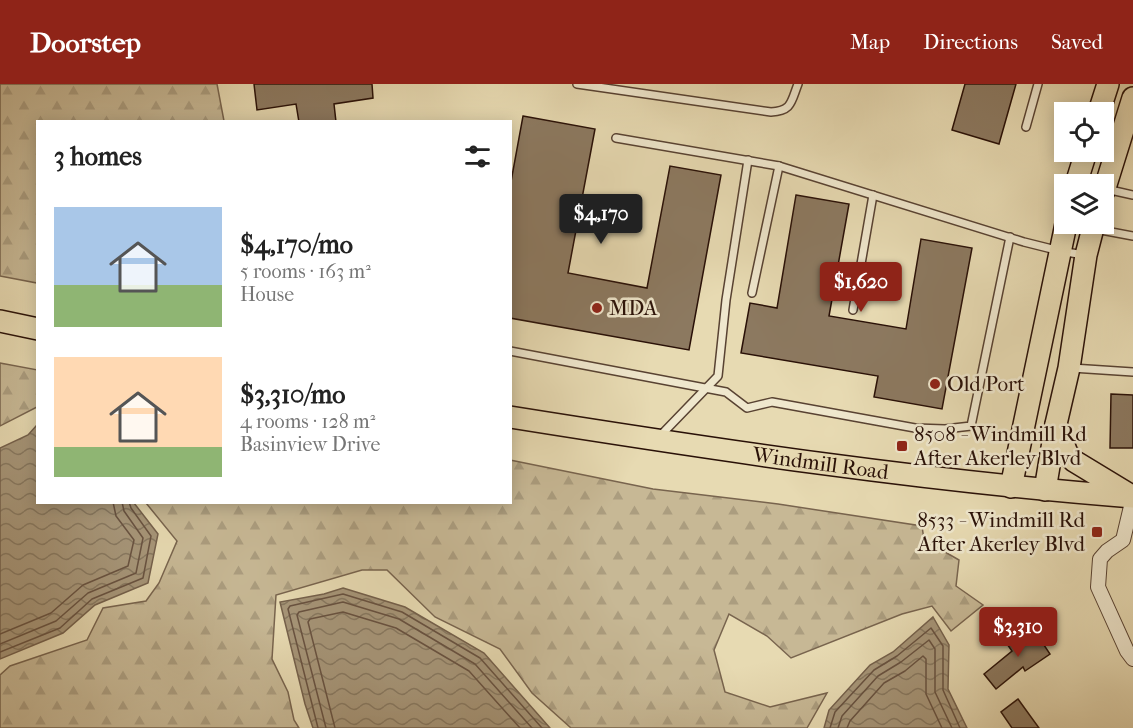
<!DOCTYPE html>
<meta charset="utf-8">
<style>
body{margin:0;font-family:"IM FELL French Canon",serif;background:#f2f2f2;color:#222;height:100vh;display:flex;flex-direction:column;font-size:22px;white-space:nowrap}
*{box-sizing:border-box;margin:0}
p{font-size:20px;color:#767676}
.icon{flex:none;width:33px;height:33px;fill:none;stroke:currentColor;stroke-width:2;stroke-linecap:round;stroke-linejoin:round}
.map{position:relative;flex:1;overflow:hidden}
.details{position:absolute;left:36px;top:36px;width:476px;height:384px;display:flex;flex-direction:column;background:#fff;border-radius:0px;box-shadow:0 3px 15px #0003}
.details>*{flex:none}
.fabs{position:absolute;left:1054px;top:18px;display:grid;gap:12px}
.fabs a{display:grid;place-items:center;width:60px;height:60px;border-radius:0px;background:#fff;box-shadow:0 3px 15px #0003;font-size:30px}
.price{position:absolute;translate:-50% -51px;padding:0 14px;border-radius:6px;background:#8f2418;color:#fff;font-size:20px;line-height:39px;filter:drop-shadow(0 2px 3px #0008)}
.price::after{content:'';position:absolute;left:50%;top:36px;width:18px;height:14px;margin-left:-9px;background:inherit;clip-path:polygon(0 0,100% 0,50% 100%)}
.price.selected{background:#222;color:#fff}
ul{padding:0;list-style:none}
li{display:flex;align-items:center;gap:18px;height:150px;padding:0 18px}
li span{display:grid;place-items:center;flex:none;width:168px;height:120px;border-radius:0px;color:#555}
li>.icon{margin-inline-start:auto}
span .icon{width:72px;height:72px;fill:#fffc;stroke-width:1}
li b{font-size:26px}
h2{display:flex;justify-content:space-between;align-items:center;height:72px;padding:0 18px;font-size:26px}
header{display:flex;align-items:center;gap:36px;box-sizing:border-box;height:84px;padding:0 30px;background:#8f2418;color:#fff}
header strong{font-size:28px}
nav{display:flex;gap:33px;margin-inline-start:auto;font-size:21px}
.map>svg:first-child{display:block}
.forest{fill:url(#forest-firs);stroke:#78644e;stroke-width:1.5}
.water{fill:url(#water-waves);stroke:#74604b;stroke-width:1.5}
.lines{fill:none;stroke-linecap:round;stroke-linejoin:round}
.shore{stroke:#685240;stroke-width:1.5}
.building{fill:#8c7960;stroke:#291007;stroke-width:1.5}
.service-casing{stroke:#584232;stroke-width:10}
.minor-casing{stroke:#584232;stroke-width:16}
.primary-casing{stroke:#291007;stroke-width:24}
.service{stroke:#efe7cd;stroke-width:7}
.minor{stroke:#efe7cd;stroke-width:14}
.primary{stroke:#e7dab2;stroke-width:21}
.poi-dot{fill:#8f2418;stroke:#efe7cd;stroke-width:2}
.labels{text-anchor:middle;stroke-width:5;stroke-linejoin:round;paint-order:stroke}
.poi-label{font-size:21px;fill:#291007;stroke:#efe7cd;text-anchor:start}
.street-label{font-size:21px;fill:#291007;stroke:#efe7cd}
</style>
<header>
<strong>Doorstep</strong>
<nav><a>Map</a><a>Directions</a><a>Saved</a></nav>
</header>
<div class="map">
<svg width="1133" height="644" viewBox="0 0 1133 644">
<defs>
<pattern id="forest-firs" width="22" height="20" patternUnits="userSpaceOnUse" patternTransform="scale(1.5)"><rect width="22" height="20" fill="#c7b895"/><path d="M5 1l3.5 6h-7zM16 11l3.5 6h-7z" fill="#ab9d7f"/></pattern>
<pattern id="water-waves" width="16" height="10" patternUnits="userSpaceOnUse" patternTransform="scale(1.5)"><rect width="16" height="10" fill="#a69578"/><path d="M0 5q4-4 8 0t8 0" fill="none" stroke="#877860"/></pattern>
</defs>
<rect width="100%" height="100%" fill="#e7dab2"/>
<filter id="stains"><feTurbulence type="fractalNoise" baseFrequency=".00333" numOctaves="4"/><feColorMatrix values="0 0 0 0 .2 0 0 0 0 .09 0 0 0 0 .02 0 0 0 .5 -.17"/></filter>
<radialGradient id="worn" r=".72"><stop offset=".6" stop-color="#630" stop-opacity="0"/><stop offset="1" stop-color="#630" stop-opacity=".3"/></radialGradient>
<g class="forest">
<polygon points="0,0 217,0 224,37 38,38 37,199 0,192"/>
<polygon points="0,279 38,286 37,323 0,342"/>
<polygon points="510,376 653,405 778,420 922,442 924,456 959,476 956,502 983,521 951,547 932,522 902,530 791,574 767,552 729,530 714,566 725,608 770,623 827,609 807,644 571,644 532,609 500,565 435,533 387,486 362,486 276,511 272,575 288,608 294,636 299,644 0,644 0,591 10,582 87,556 103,524 146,517 159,499 177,457 146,419 510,418"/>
</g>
<g class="water">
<polygon points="37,341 38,418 134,419 158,450 148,499 95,521 63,549 0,575 0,364 28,351"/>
<polygon points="343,504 405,523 484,569 550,644 313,644 305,620 280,518 324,510"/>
<polygon points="933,533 949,561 948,605 967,644 824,644 829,626 870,581 893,568"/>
</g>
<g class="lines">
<g class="shore">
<polyline points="0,550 51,529 83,501 128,482 134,456 116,432 113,418"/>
<polyline points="0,560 56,537 88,509 136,489 143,454 124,427 122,418"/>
<polyline points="0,568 60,544 92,515 143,494 151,452 131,424 129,418"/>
<polyline points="318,644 288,525 290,522 343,510 402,528 480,574 542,644"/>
<polyline points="326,644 297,531 299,528 343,518 399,535 475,580 532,644"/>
<polyline points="335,644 308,538 310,535 343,528 396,544 469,587 520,644"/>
<polyline points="830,644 835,628 874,586 897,572 931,544 943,562 943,606 960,644"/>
<polyline points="838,644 842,632 878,592 901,578 929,556 935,565 935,608 952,644"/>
<polyline points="847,644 850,637 884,599 905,587 923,572 926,575 926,610 942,644"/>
</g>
</g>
<g class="building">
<polygon points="254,0 372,0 373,14 334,20 336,38 299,38 296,20 257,26"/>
<polygon points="965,0 1016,0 999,60 952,46"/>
<polygon points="523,32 595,45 568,189 647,204 670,82 721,91 689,266 510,234 510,103"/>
<polygon points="796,111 849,120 829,232 906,245 921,155 972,164 942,325 874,313 878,292 741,269 750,219 777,224"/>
<polygon points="1111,310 1133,311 1133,364 1110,364"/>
<polygon points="1032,543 1050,570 1025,587 1023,583 996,605 984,590 1012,567 1007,560"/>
<polygon points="1018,615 1039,644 1012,644 1001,628"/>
</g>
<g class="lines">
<defs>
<g id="service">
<path d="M577,0L771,28C792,27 791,18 798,0"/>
<polyline points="1026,43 1038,0"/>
<polyline points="616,54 779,82 1024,158 1060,167 1084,171"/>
<polyline points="1081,92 1097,100"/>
<polyline points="1106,105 1133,111"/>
<polyline points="1069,140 1133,152"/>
<polyline points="752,209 779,82"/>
<polyline points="853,226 873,111"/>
<polyline points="510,267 726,308 747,324 772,318 915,344 945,345 971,342 1010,153"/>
<polyline points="1072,284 1133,288"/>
<polyline points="661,351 718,292 726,216 748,76"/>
</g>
<polyline id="minor" points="1133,414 1123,456 1107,467 1100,475 1098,503 1127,567 1133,575"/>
<g id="primary">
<polyline points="1099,28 1108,0"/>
<polyline points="1076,100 1086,68"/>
<polyline points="1104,107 1133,14"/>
<polyline points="0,237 38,245"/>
<path id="s1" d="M510,333C717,366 924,397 1133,413"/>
<polyline points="1056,341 1067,369 1074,377 1130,411"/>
<polyline points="1011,403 1066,140"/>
<polyline points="1045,406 1056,340 1069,284 1086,171 1094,140"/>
</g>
</defs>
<use href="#service" class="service-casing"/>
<use href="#minor" class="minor-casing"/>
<use href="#primary" class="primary-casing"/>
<use href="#service" class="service"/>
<use href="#minor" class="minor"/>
<use href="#primary" class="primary"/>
</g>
<g class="poi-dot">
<circle cx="597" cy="224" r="6"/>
<circle cx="935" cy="300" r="6"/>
<rect x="896" y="356" width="12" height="12" rx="3"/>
<rect x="1091" y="442" width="12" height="12" rx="3"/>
</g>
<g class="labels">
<g class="poi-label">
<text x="609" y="231">MDA</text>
<text x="947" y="307">Old Port</text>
<text x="914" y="357">8508 - Windmill Rd<tspan x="914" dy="24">After Akerley Blvd</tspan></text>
<text x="1085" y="443" text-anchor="end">8533 - Windmill Rd<tspan x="1085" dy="24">After Akerley Blvd</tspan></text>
</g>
<g class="street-label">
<text dy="7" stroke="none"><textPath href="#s1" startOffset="314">Windmill Road</textPath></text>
</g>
</g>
<rect width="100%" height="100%" filter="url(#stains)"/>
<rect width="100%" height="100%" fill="url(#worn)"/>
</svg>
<div class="fabs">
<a><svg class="icon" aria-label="locate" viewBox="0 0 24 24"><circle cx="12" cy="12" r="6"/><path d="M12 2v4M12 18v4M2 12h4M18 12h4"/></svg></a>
<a><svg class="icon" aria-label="layers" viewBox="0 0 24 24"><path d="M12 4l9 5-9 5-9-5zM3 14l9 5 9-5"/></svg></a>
</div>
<b class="price selected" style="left:601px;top:161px">$4,170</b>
<b class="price" style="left:861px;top:229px">$1,620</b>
<b class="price" style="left:1018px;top:574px">$3,310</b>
<section class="details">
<h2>3 homes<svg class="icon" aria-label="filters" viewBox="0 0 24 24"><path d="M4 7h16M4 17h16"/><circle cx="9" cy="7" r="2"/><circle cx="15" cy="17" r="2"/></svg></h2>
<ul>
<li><span style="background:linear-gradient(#a9c7e8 65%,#8fb573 0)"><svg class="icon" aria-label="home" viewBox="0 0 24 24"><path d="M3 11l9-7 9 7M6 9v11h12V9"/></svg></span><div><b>$4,170/mo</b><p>5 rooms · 163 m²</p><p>House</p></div></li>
<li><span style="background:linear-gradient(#ffd9b3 75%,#8fb573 0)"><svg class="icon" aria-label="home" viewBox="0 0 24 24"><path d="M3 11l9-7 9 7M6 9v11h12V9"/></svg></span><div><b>$3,310/mo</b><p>4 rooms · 128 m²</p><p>Basinview Drive</p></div></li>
</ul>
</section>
</div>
